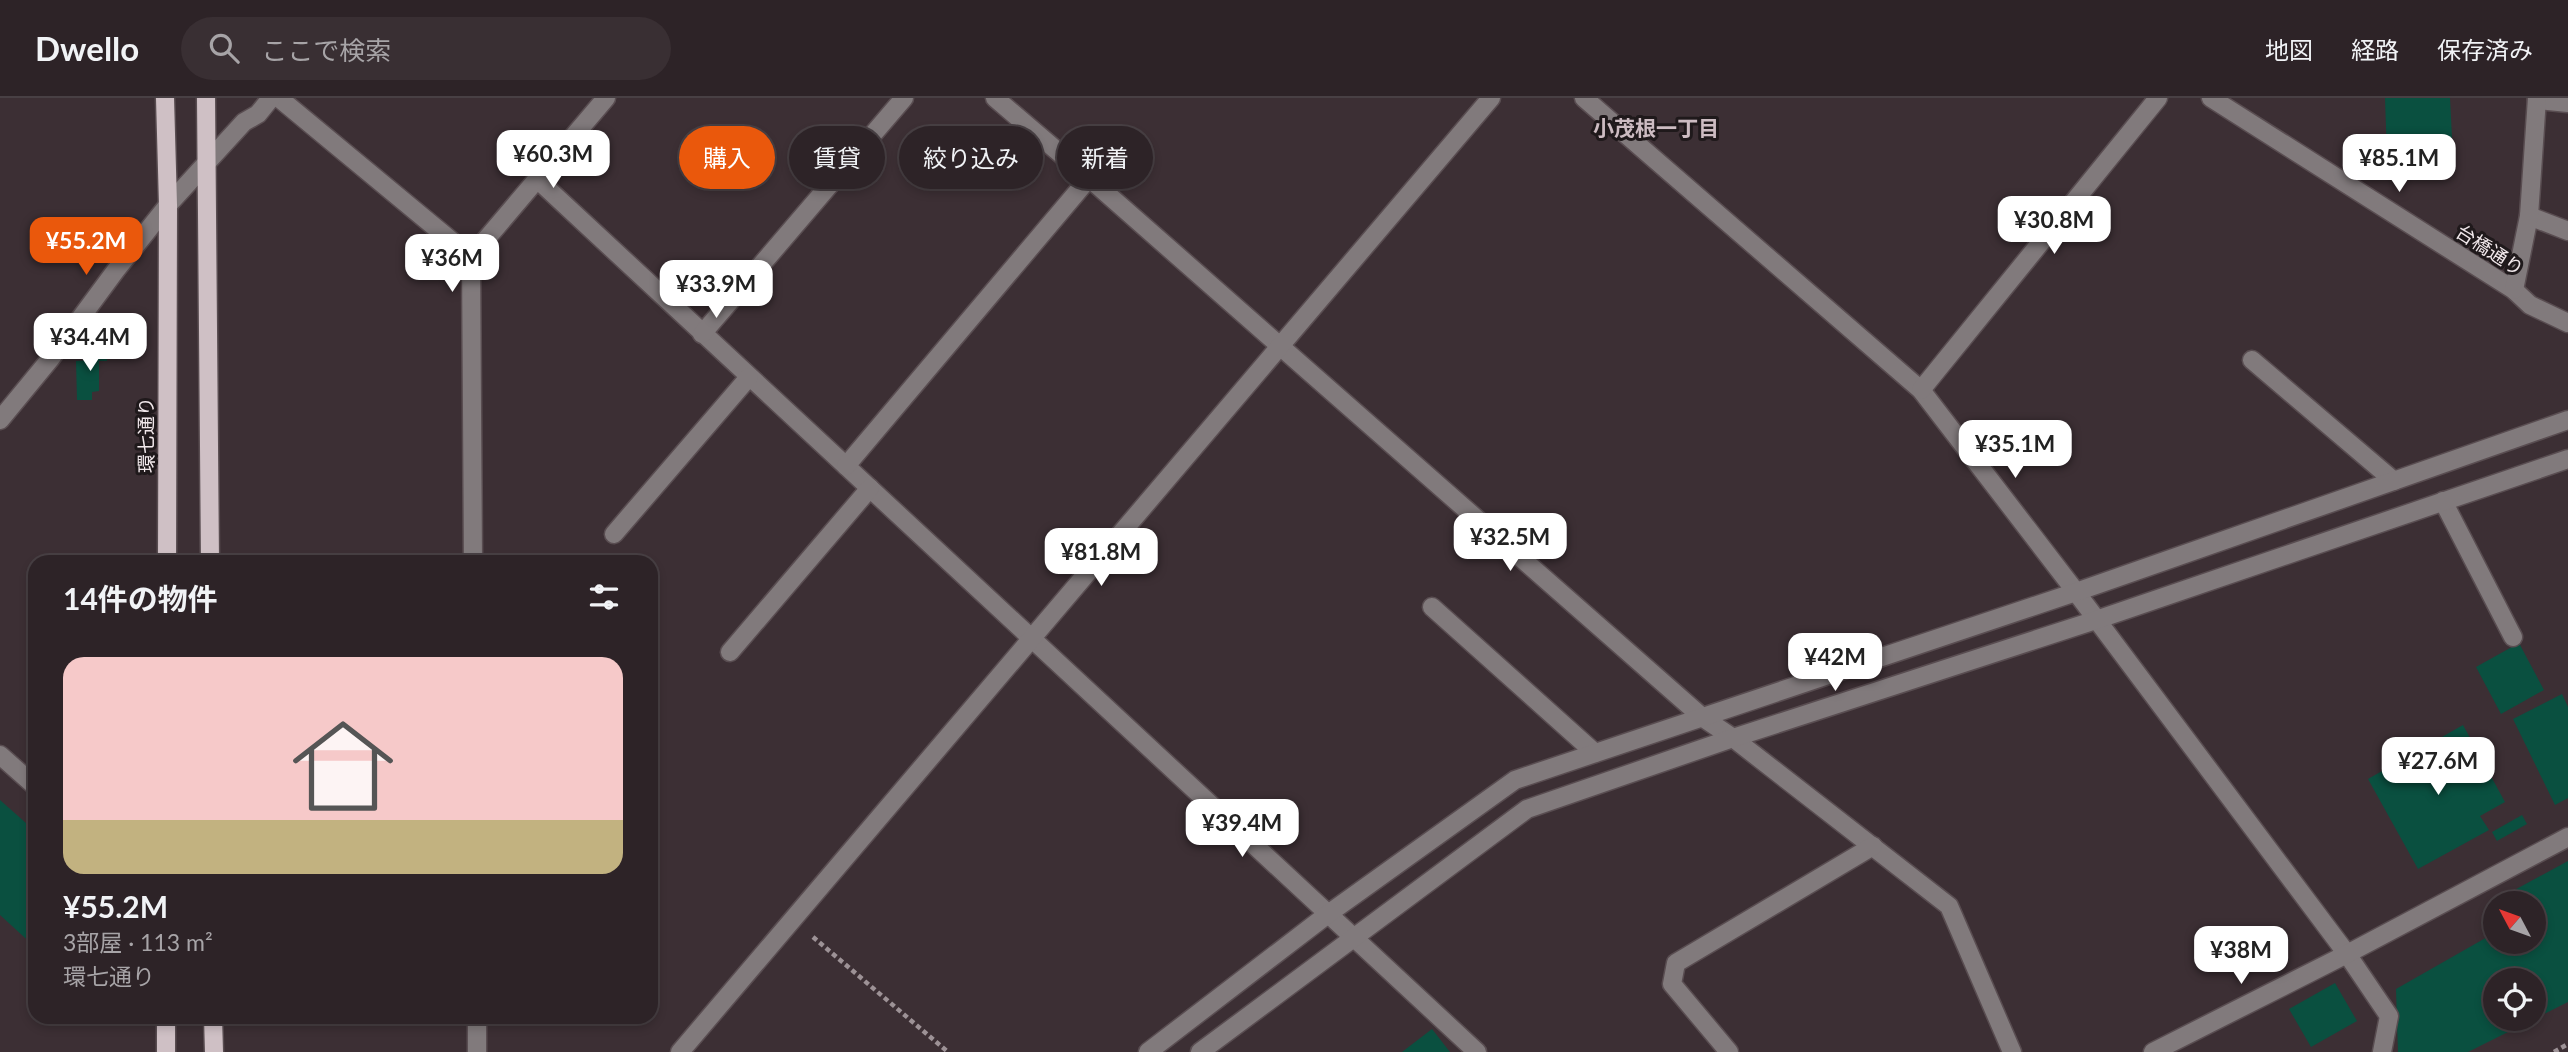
<!DOCTYPE html>
<html lang="ja">
<meta charset="utf-8">
<style>
body{margin:0;font-family:Lato,"Noto Sans JP",sans-serif;background:#392f33;color:#f1f3f6;height:100vh;display:flex;flex-direction:column;font-size:26px;white-space:nowrap}
*{box-sizing:border-box;margin:0}
p{font-size:23px;color:#a7a4a7}
.icon{flex:none;width:38px;height:38px;fill:none;stroke:currentColor;stroke-width:2;stroke-linecap:round;stroke-linejoin:round}
.map{position:relative;flex:1;overflow:hidden}
.side{position:absolute;left:28px;top:457px;width:630px;height:469px;display:flex;flex-direction:column;background:#2d2327;border-radius:21px;box-shadow:0 4px 10px #0003,0 0 0 2px #484044}
.side>*{flex:none}
.guide{position:absolute;left:679px;top:28px;width:665px;height:63px;display:flex;gap:14px}
.needle{width:46px;rotate:311deg}
.tools{position:absolute;left:2483px;top:793px;display:grid;gap:14px}
.tools a{display:grid;place-items:center;width:63px;height:63px;border-radius:50%;background:#2d2327;box-shadow:0 4px 10px #0003,0 0 0 2px #484044;font-size:35px}
.price{position:absolute;translate:-50% -60px;padding:0 16px;border-radius:14px;background:#fff;color:#222;font-size:23px;line-height:46px;filter:drop-shadow(0 2px 4px #0008)}
.price::after{content:'';position:absolute;left:50%;top:42px;width:21px;height:16px;margin-left:-10px;background:inherit;clip-path:polygon(0 0,100% 0,50% 100%)}
.price.active{background:#ea580c;color:#fff}
ul{padding:0;list-style:none}
li{display:grid;align-content:center;gap:14px;height:371px;padding:0 35px}
li+li{border-top:2px solid #484044}
li span{display:grid;place-items:center;height:217px;border-radius:21px;color:#555}
li>.icon{margin-inline-start:auto}
span .icon{width:126px;height:126px;fill:#fffc;stroke-width:1}
li b{font-size:30px}
h2{display:flex;justify-content:space-between;align-items:center;height:84px;padding:0 35px;font-size:30px}
.chip{padding:0 24px;border-radius:32px;background:#2d2327;box-shadow:0 4px 10px #0003,0 0 0 2px #484044;font-size:24px;line-height:63px}
.chip.active{background:#ea580c;color:#fff}
header{display:flex;align-items:center;gap:42px;box-sizing:border-box;height:98px;padding:0 35px;background:#2d2327;border-bottom:2px solid #484044}
header strong{font-size:33px}
nav{display:flex;gap:38px;margin-inline-start:auto;font-size:24px}
.search{width:490px;height:63px;background:#392f33;display:flex;align-items:center;gap:18px;box-sizing:border-box;padding:0 24px;border-radius:38px;color:#a7a4a7;font-size:26px}
.map>svg:first-child{display:block}
.building{fill:#0a5040;fill-rule:evenodd}
.lines{fill:none;stroke-linecap:round;stroke-linejoin:round}
.minor-casing{stroke:#594d51;stroke-width:21}
.major-casing{stroke:#594d51;stroke-width:21}
.path{stroke:#9d9296;stroke-width:4.5;stroke-dasharray:5 3.5;stroke-linecap:butt}
.minor{stroke:#817a7c;stroke-width:18}
.major{stroke:#cfc0c5;stroke-width:18}
.labels{text-anchor:middle;stroke-width:6;stroke-linejoin:round;paint-order:stroke}
.street-label{font-size:19px;fill:#f1e8eb;stroke:#1f191b}
.neighbourhood-label{font-size:21px;font-weight:bold;fill:#cdbcc2;stroke:#1f191b}
</style>
<header>
<strong>Dwello</strong>
<div class="search"><svg class="icon" aria-label="search" viewBox="0 0 24 24"><circle cx="10" cy="10" r="6"/><path d="M15 15l6 6"/></svg>ここで検索</div>
<nav><a>地図</a><a>経路</a><a>保存済み</a></nav>
</header>
<div class="map">
<svg width="2568" height="954" viewBox="0 0 2568 954">
<rect width="100%" height="100%" fill="#3c2f34"/>
<g class="building">
<polygon points="2385,0 2450,0 2452,40 2419,42 2419,58 2387,59"/>
<polygon points="106,247 107,263 99,263 99,293 92,294 92,302 77,302 76,263 91,262 91,248"/>
<polygon points="2519,545 2544,592 2501,616 2476,569"/>
<polygon points="2562,596 2568,609 2568,700 2555,707 2513,621"/>
<polygon points="2463,627 2505,704 2480,718 2489,732 2418,771 2368,681"/>
<polygon points="0,702 35,733 35,849 0,817"/>
<polygon points="2522,717 2527,726 2497,743 2492,734"/>
<path d="M2568,763V904L2468,954H2398L2396,891L2496,834V844H2534V805H2500L2498,801ZM2496,882H2534V920H2496Z"/>
<polygon points="2335,885 2357,923 2311,949 2289,911"/>
<polygon points="1432,931 1450,954 1402,954"/>
</g>
<g class="lines">
<defs>
<g id="minor">
<polyline points="279,0 471,159 473,464"/>
<polyline points="995,0 1089,80 1702,619 1733,640 1949,808 2012,954"/>
<polyline points="1584,0 1921,292 2076,494 2347,856 2389,918 2382,954"/>
<polyline points="2211,0 2514,192 2530,207 2568,225"/>
<polyline points="2537,2 2568,5"/>
<polyline points="537,81 1477,954"/>
<polyline points="2529,118 2568,133"/>
<polyline points="471,159 606,0"/>
<polyline points="2514,192 2529,118 2537,0"/>
<polyline points="702,236 904,0"/>
<polyline points="2252,262 2394,383"/>
<polyline points="1921,292 2158,0"/>
<polyline points="0,322 51,260 116,172 168,107 244,24 258,16 271,0"/>
<polyline points="846,368 1089,80"/>
<polyline points="2443,403 2513,539"/>
<polyline points="614,436 749,279"/>
<polyline points="1432,509 1595,655"/>
<polyline points="730,554 870,390"/>
<polyline points="0,657 35,688"/>
<polyline points="477,919 477,954"/>
<polyline points="680,954 1491,0"/>
<polyline points="1148,954 1328,816 1515,682 2076,494 2568,322"/>
<polyline points="1200,954 1527,711 1733,640 2096,522 2568,361"/>
<polyline points="1729,954 1672,886 1676,865 1873,748"/>
<polyline points="2153,954 2347,856 2568,739"/>
</g>
<g id="major">
<polyline points="165,0 168,107 167,464"/>
<polyline points="206,0 210,464"/>
<polyline points="166,919 166,954"/>
<polyline points="213,919 214,954"/>
</g>
</defs>
<use href="#minor" class="minor-casing"/>
<use href="#major" class="major-casing"/>
<g class="path">
<polyline points="813,839 948,954"/>
<polyline points="2554,954 2568,946"/>
</g>
<use href="#minor" class="minor"/>
<use href="#major" class="major"/>
</g>
<g class="labels">
<g class="street-label">
<text transform="translate(2490 152) rotate(33)" y="7">台橋通り</text>
<text transform="translate(146 337) rotate(-90)" y="7">環七通り</text>
</g>
<g class="neighbourhood-label">
<text x="1656" y="38">小茂根一丁目</text>
</g>
</g>
</svg>
<div class="tools">
<a><svg class="needle" viewBox="-14 -14 28 28"><path d="M0-13l5 13h-10z" fill="#e53935"/><path d="M0 13l5-13h-10z" fill="#a7a4a7"/></svg></a>
<a><svg class="icon" aria-label="locate" viewBox="0 0 24 24"><circle cx="12" cy="12" r="6"/><path d="M12 2v4M12 18v4M2 12h4M18 12h4"/></svg></a>
</div>
<b class="price" style="left:553px;top:92px">¥60.3M</b>
<b class="price" style="left:2399px;top:96px">¥85.1M</b>
<b class="price" style="left:2054px;top:158px">¥30.8M</b>
<b class="price active" style="left:86px;top:179px">¥55.2M</b>
<b class="price" style="left:452px;top:196px">¥36M</b>
<b class="price" style="left:716px;top:222px">¥33.9M</b>
<b class="price" style="left:90px;top:275px">¥34.4M</b>
<b class="price" style="left:2015px;top:382px">¥35.1M</b>
<b class="price" style="left:1510px;top:475px">¥32.5M</b>
<b class="price" style="left:1101px;top:490px">¥81.8M</b>
<b class="price" style="left:1835px;top:595px">¥42M</b>
<b class="price" style="left:2438px;top:699px">¥27.6M</b>
<b class="price" style="left:1242px;top:761px">¥39.4M</b>
<b class="price" style="left:2241px;top:888px">¥38M</b>
<div class="guide">
<a class="chip active">購入</a>
<a class="chip">賃貸</a>
<a class="chip">絞り込み</a>
<a class="chip">新着</a>
</div>
<section class="side">
<h2>14件の物件<svg class="icon" aria-label="filters" viewBox="0 0 24 24"><path d="M4 7h16M4 17h16"/><circle cx="9" cy="7" r="2"/><circle cx="15" cy="17" r="2"/></svg></h2>
<ul>
<li><span style="background:linear-gradient(#f6c9c9 75%,#c2b280 0)"><svg class="icon" aria-label="home" viewBox="0 0 24 24"><path d="M3 11l9-7 9 7M6 9v11h12V9"/></svg></span><div><b>¥55.2M</b><p>3部屋 · 113 m²</p><p>環七通り</p></div></li>
</ul>
</section>
</div>
